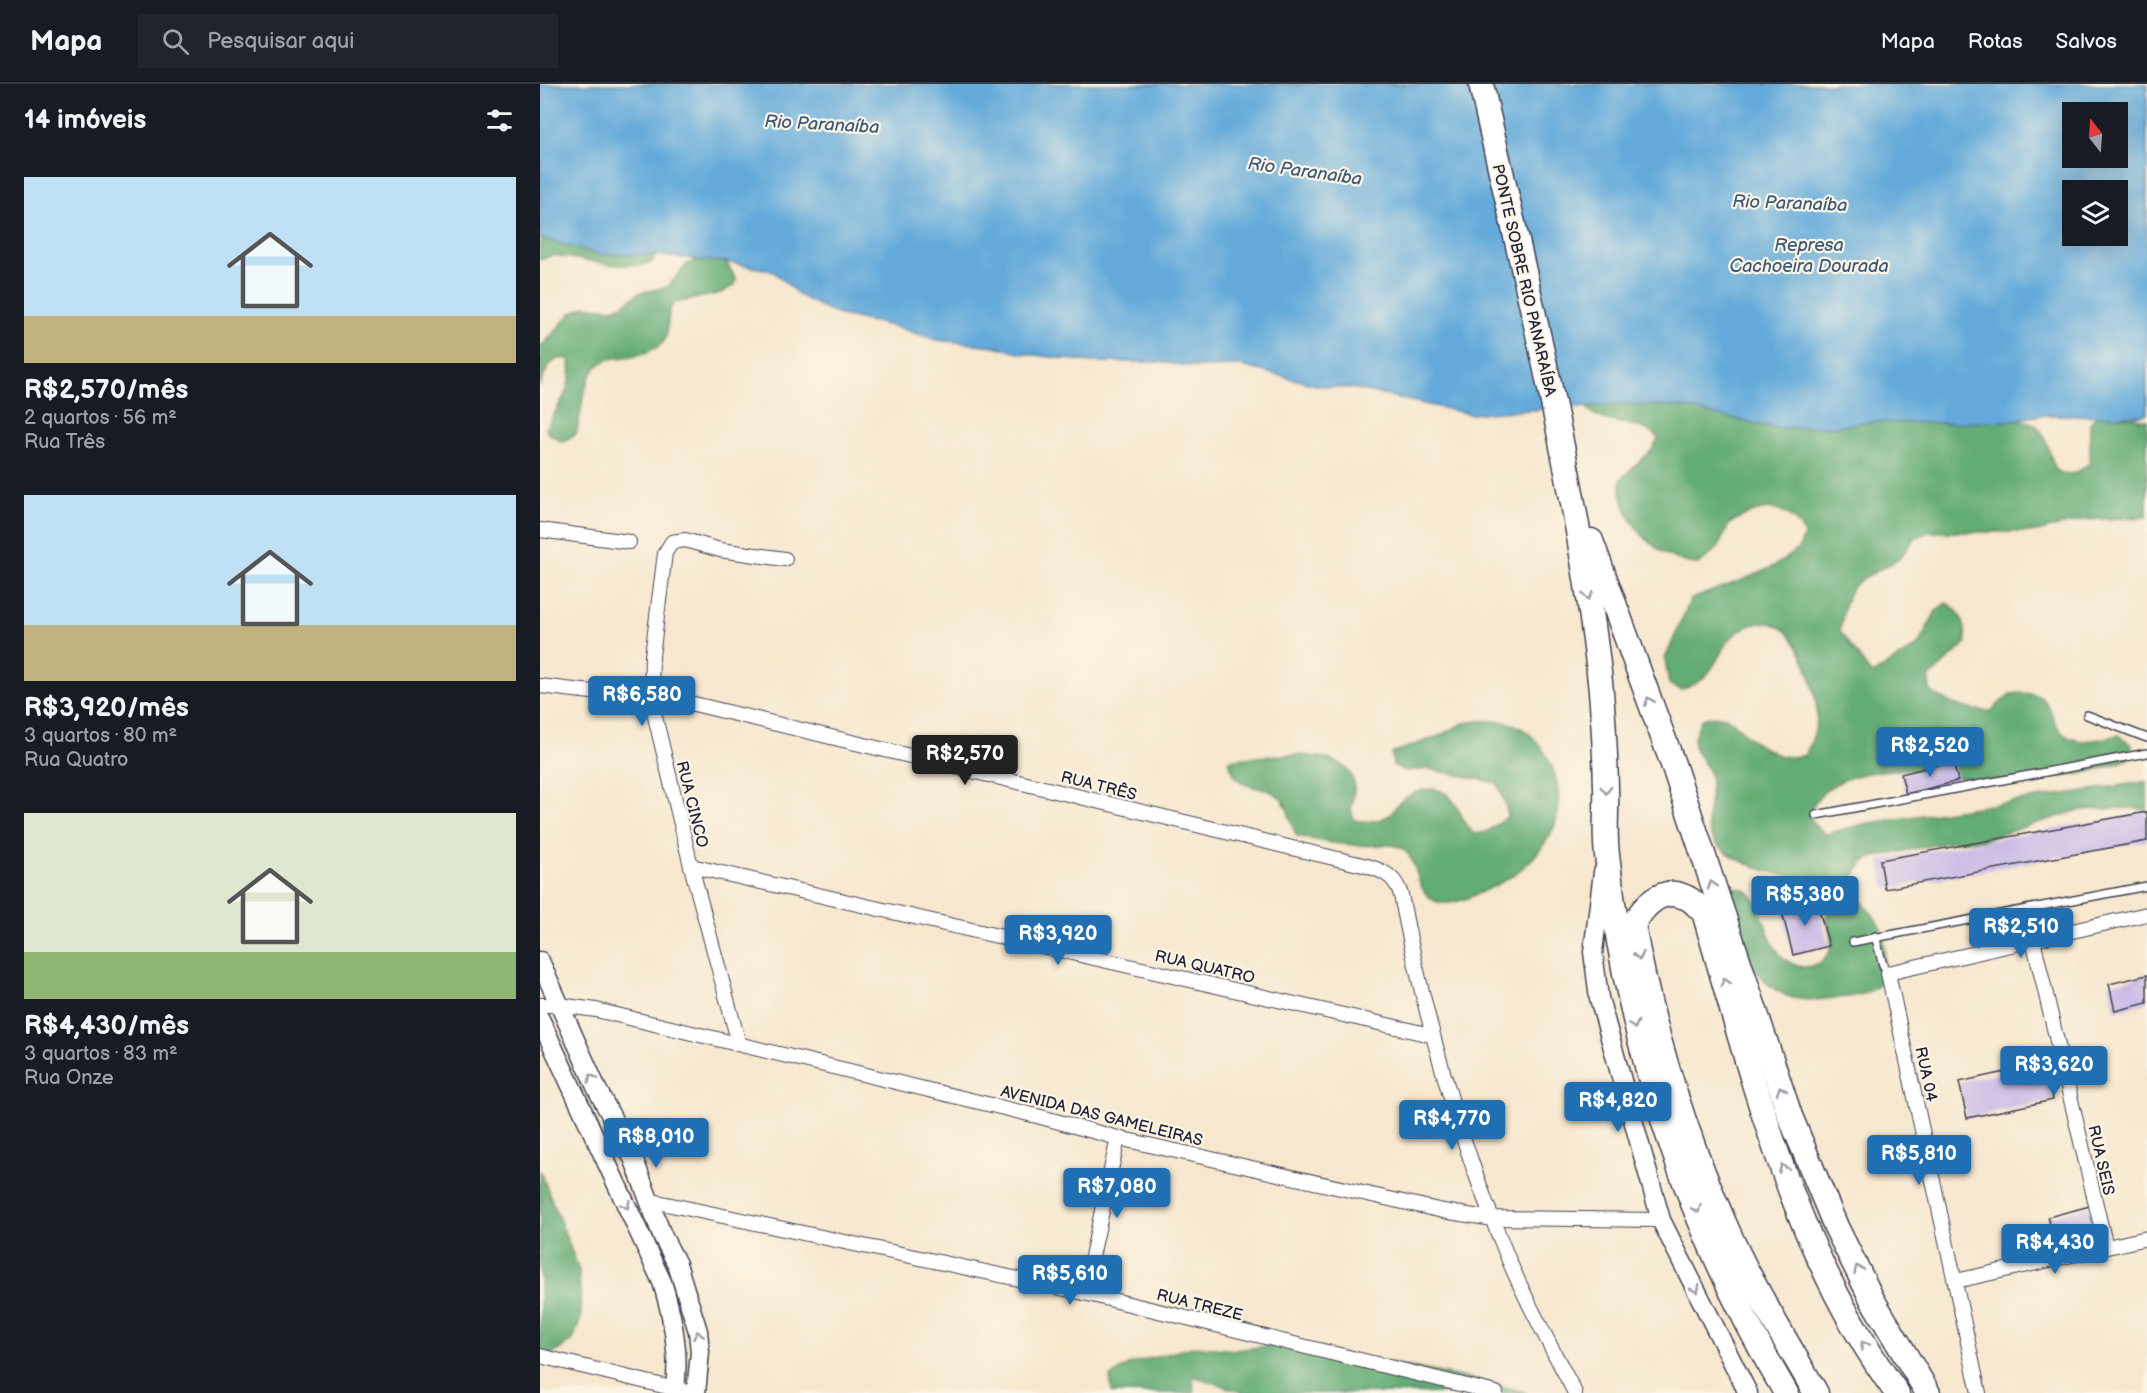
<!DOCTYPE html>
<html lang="pt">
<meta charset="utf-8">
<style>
body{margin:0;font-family:"Balsamiq Sans",sans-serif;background:#20242c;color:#f1f3f6;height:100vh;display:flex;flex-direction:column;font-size:22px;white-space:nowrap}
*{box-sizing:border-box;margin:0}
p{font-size:20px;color:#9ea1a6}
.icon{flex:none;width:33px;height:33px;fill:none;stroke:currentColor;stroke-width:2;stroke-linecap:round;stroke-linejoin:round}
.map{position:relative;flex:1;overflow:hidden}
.panel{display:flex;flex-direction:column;background:#171b24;width:540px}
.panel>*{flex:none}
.needle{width:39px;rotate:343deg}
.buttons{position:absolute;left:1522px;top:18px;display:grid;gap:12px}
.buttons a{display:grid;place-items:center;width:66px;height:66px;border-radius:0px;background:#171b24;box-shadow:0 6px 24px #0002;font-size:30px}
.price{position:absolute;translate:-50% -51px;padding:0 14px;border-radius:6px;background:#1f6fb2;color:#fff;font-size:20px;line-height:39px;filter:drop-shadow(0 2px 3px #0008)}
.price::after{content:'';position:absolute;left:50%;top:36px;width:18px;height:14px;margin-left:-9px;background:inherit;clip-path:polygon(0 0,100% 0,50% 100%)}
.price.on{background:#222;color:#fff}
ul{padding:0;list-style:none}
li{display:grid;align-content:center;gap:12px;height:318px;padding:0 24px}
li span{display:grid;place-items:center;height:186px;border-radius:0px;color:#555}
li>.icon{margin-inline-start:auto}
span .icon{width:108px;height:108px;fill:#fffc;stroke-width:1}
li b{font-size:26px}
h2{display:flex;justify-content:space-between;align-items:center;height:72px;padding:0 24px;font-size:26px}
header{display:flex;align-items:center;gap:36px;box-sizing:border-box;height:84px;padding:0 30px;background:#171b24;border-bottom:2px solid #363941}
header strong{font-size:28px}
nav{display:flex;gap:33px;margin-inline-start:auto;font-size:21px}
.search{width:420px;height:54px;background:#20242c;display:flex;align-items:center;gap:15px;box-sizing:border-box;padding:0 21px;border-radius:0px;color:#9ea1a6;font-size:22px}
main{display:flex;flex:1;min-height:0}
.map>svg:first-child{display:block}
.forest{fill:#64ac74;stroke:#436758;stroke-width:1.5}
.water{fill:#64aada;stroke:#43668a;stroke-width:1.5;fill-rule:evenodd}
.building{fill:#cabbe6}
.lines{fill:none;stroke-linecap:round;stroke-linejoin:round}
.lane-casing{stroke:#424051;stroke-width:10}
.street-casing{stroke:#424051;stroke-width:16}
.secondary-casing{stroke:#424051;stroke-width:21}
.highway-casing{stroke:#424051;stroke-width:27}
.lane{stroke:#fff;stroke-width:7}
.street{stroke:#fff;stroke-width:14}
.secondary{stroke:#fff;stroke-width:18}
.highway{stroke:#fff;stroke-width:24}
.oneway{stroke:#9c9ca7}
.labels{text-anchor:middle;stroke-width:4.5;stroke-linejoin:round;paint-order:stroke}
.street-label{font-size:16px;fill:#22223b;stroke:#fcf5e5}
.water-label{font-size:18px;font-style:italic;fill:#3c587b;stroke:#fcf5e5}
</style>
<header>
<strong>Mapa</strong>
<div class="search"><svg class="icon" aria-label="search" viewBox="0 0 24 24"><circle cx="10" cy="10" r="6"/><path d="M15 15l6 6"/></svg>Pesquisar aqui</div>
<nav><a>Mapa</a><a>Rotas</a><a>Salvos</a></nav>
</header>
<main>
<section class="panel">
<h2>14 imóveis<svg class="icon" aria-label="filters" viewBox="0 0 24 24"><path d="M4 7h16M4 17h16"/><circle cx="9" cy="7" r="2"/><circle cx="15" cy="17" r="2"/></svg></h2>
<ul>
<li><span style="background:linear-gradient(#bfe0f5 75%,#c2b280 0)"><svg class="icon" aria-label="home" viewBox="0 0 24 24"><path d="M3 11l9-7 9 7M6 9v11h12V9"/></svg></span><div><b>R$2,570/mês</b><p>2 quartos · 56 m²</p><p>Rua Três</p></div></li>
<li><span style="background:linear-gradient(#bfe0f5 70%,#c2b280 0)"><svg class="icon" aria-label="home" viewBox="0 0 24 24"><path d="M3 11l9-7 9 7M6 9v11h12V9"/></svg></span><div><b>R$3,920/mês</b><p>3 quartos · 80 m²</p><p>Rua Quatro</p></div></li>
<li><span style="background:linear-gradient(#dfe7d0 75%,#8fb573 0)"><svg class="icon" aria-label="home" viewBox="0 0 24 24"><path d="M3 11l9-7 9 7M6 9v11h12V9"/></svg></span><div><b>R$4,430/mês</b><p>3 quartos · 83 m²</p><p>Rua Onze</p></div></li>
</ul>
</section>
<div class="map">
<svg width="1607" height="1309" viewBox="0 0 1607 1309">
<rect width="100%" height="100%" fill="#fcf5e5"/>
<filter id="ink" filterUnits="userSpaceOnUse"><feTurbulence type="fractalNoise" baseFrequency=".0167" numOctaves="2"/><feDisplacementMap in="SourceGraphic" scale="12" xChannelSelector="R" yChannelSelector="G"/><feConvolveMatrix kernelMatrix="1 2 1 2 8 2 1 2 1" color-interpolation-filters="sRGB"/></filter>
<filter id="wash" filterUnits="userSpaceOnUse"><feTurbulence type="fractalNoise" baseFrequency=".008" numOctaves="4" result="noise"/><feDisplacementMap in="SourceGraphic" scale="24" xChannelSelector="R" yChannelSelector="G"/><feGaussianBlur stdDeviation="1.35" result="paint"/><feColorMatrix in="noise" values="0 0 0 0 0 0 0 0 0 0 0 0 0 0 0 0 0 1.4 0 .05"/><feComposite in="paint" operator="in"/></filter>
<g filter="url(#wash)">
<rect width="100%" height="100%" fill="#f7e7ce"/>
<g class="forest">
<polygon points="0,138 116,171 112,178 102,181 73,181 13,171 0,176"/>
<path d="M163,174L186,178L196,195L195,201L181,209L134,219C123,231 133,252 120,261C109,270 90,273 76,274C42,276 43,325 36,350L22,358L8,349L6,344C18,323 36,299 29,275C10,271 5,288 0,302V264L31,229L45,222L72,225L81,222L99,209L128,203L147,180Z"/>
<path d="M1042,317L1459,337C1505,330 1502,349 1516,387C1531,393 1538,389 1550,378V339L1559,329L1607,336V433L1543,436L1496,448H1388L1375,454L1359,475L1322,495L1312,504L1305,519L1300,547L1332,591L1378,561L1396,527L1406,519C1422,526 1426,542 1426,559L1389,594L1390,607C1409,620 1428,627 1451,627L1470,610C1523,604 1501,636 1528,653C1542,661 1564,654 1579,651L1592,661L1590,674C1546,694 1490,698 1442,697C1426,697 1413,691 1397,688C1357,683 1284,684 1269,731L1276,743L1286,750L1323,740L1604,698H1607V726L1589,724L1539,726L1443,756L1408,758L1330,774C1290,803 1332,819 1342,847C1347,863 1344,882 1342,898C1330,911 1313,913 1295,914C1278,916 1261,918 1245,911C1208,894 1191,841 1183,805C1192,803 1202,802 1209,809C1228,828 1225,870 1255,881C1271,887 1291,877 1291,859C1292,851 1288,843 1287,836C1287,831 1289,827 1289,823C1290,814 1285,804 1281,797C1265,791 1248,793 1232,788C1213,784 1174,767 1169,747C1164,729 1174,710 1170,692C1163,666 1142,670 1162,635C1169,633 1177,631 1185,633C1191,635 1198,643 1203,648C1220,664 1242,678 1265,671C1272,658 1277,646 1277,632C1277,603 1257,533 1220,539C1172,547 1187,595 1140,606L1129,600L1125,575L1150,516C1178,503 1240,487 1259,463C1262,460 1263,454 1264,450C1246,415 1220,422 1189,440L1178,464L1159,480C1120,480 1076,434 1081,395L1112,366L1118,354C1098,331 1058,348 1042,317Z"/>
<path d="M939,637C951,637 964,636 975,641C1012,657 1031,718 1010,751C994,778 973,794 946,806C933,812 916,820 902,819C875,816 880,778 864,766C857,760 851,761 843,761C810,763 789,759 757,752C750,741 750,726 743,717C726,695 697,715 689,676C718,673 806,658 814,699C816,714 807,720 814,736C825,739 839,737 850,731C853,728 855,723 858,720C868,709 892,700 905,709C919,718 922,739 934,750L946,748L967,733L966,721L957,699L889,685L865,687L853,681L852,669L899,652L924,639Z"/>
<polygon points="0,1086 39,1186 41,1234 33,1256 0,1279"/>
<polygon points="755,1258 796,1269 942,1297 987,1309 705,1309 653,1292 654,1309 572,1309 570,1293 590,1280 656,1262 696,1266"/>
</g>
<path class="water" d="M0,0H1607V330L1594,332L1502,331L1467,337L1414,339L1322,338L1299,342L1236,344L1141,323L1084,320L930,330L817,305L780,302L702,282L656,283L619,278H550L479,269L455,262L396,256L357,243L296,230L260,212L234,188L224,185L186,178L112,171L59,170L0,154ZM1533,28H1578V74H1533ZM1533,106H1578V152H1533Z"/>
<g id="blocks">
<g class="building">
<polygon points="1413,677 1418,697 1366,710 1361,690"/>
<polygon points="1607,728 1607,757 1345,805 1340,776"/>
<polygon points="1276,815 1289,862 1253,871 1241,824"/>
<polygon points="1607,891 1607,919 1575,927 1569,900"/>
<polygon points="1505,979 1513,1016 1427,1034 1419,998"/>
<polygon points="1550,1122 1559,1157 1518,1168 1508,1133"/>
</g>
</g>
</g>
<g filter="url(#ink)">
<use href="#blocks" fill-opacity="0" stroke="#424051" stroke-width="1.5"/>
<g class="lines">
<defs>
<g id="lane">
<polyline points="1547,631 1607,654"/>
<polyline points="1276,731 1607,669"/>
<polyline points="1335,852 1343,881 1348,889"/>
<polyline points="1313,858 1607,802"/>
</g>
<g id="street">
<polyline points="0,446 89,458"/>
<path d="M0,602L154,620L827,782C844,787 856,793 861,811C885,935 919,1057 968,1174C987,1220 1012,1264 1035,1309"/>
<polyline points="151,782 891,951"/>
<polyline points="1493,856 1566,1163"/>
<polyline points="0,921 19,921 56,926 497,1032 578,1054 903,1127 947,1134 1121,1136"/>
<polyline points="199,960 151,782 111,616 112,572 125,469 132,458 145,456 180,466 245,475"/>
<polyline points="108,1116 544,1209 956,1309"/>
<polyline points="1416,1197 1607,1154"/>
<polyline points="544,1209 578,1054"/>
<polyline points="0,1272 152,1309"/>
<polyline points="1439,1309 1348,889 1607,830"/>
</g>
<g id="secondary">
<polyline points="1063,788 1053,868 1059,914 1121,1136 1208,1309"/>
<polyline points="0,877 57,1005 94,1076 122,1151 137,1180 158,1247 160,1268 156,1309"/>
<path d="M0,935L122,1198C133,1233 141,1272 134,1309"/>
</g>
<g id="highway">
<path d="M941,0C984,192 1034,384 1058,580C1063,620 1065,662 1066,703C1067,725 1064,748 1067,771C1087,961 1149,1145 1246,1309"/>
<polyline points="1051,457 1134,683 1250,1032 1296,1143 1333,1217 1388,1309"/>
<path d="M1276,1309C1245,1255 1210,1199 1185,1141C1143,1046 1112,945 1093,842C1102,823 1121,802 1145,813C1152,815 1159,824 1164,828C1212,992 1254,1169 1357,1309"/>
</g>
</defs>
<use href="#lane" class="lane-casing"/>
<use href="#street" class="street-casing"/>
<use href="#secondary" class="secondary-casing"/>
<use href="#highway" class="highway-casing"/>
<use href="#lane" class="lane"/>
<use href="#street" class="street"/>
<use href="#secondary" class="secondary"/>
<use href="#highway" class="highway"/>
</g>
<defs><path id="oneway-chevron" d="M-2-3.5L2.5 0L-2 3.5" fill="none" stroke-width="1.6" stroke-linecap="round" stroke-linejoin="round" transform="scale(1.5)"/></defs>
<g class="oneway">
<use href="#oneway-chevron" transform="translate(1048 512) rotate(81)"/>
<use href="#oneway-chevron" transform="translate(1109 617) rotate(-111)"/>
<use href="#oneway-chevron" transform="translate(1066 706) rotate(89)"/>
<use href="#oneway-chevron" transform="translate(1172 801) rotate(-108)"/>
<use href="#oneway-chevron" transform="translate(1099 872) rotate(77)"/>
<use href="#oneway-chevron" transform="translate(1185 898) rotate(-106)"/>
<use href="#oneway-chevron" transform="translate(1094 941) rotate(76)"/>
<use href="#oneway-chevron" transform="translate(52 994) rotate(-114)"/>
<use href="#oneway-chevron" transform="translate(1241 1006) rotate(-109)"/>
<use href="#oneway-chevron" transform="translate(1243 1084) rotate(-111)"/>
<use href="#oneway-chevron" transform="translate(86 1121) rotate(65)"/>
<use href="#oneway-chevron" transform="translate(1157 1125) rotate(67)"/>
<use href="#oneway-chevron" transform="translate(1318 1185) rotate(-116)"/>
<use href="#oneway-chevron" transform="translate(1156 1205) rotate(63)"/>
<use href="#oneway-chevron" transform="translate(158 1251) rotate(-101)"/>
<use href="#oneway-chevron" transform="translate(1324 1261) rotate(-124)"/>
</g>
</g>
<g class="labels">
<g class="street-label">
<text transform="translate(985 196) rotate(77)" y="6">PONTE SOBRE RIO PANARAÍBA</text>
<text transform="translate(559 701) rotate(14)" y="6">RUA TRÊS</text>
<text transform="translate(153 720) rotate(76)" y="6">RUA CINCO</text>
<text transform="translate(665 882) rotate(13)" y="6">RUA QUATRO</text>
<text transform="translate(1387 990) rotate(78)" y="6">RUA 04</text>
<text transform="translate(562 1031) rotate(14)" y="6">AVENIDA DAS GAMELEIRAS</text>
<text transform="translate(1562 1076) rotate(77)" y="6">RUA SEIS</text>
<text transform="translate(660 1220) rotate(14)" y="6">RUA TREZE</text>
</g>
<g class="water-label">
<text transform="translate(282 40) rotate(3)" y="6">Rio Paranaíba</text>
<text transform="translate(765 87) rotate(8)" y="6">Rio Paranaíba</text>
<text transform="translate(1250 119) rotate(2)" y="6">Rio Paranaíba</text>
<text x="1269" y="167">Represa<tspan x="1269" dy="21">Cachoeira Dourada</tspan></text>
</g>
</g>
</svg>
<div class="buttons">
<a><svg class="needle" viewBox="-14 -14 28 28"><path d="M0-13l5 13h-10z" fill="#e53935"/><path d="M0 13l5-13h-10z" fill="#9ea1a6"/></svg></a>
<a><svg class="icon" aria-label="layers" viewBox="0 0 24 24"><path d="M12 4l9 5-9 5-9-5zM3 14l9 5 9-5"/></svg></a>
</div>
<b class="price" style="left:102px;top:643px">R$6,580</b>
<b class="price" style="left:1390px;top:694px">R$2,520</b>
<b class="price on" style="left:425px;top:702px">R$2,570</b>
<b class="price" style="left:1265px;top:843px">R$5,380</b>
<b class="price" style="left:1481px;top:875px">R$2,510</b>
<b class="price" style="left:518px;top:882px">R$3,920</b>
<b class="price" style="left:1514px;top:1013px">R$3,620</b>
<b class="price" style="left:1078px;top:1049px">R$4,820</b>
<b class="price" style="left:912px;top:1067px">R$4,770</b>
<b class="price" style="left:116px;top:1085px">R$8,010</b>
<b class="price" style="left:1379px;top:1102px">R$5,810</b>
<b class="price" style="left:577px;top:1135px">R$7,080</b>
<b class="price" style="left:1515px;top:1191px">R$4,430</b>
<b class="price" style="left:530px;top:1222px">R$5,610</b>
</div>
</main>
